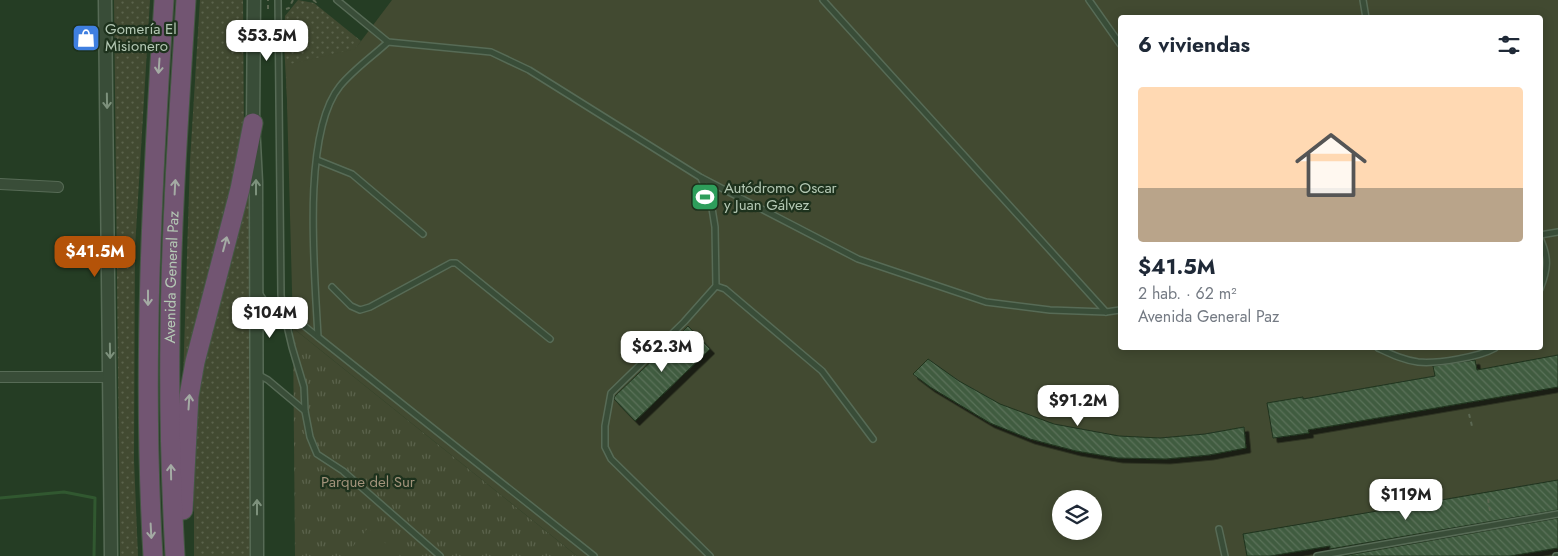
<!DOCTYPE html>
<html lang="es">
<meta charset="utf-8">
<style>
body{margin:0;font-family:Jost,sans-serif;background:#f6f6f7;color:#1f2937;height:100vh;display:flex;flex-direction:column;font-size:19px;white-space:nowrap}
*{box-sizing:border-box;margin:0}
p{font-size:16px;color:#747a83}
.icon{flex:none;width:28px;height:28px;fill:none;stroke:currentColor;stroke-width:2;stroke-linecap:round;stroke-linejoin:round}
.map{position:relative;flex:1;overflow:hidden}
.details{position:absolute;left:1118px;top:15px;width:425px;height:335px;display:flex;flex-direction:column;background:#fff;border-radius:5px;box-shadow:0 2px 12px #0003}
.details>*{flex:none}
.buttons{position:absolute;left:1052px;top:490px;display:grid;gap:10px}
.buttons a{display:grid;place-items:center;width:50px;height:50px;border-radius:50%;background:#fff;box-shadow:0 2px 12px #0003;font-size:25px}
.price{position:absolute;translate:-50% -42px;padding:0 11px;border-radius:10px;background:#fff;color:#222;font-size:16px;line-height:32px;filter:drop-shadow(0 1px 2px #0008)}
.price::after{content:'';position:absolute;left:50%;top:30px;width:15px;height:11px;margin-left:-8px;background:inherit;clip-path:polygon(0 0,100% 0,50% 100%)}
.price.current{background:#b45309;color:#fff}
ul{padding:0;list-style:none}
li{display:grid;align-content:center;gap:10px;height:265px;padding:0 20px}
li span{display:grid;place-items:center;height:155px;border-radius:5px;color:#555}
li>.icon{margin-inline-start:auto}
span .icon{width:90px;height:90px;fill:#fffc;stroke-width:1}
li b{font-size:21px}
h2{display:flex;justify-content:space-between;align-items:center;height:60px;padding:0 20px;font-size:21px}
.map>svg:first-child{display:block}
.grass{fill:url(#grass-dots)}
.park{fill:url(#park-tufts)}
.pitch{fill:#424a31;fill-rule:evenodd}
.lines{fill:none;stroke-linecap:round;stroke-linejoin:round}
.stream{stroke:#315830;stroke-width:3}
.building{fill:url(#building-back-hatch);stroke:#20341f;filter:url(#shadow)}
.service-casing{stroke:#576b56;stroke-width:8}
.minor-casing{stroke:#576b56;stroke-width:12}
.tertiary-casing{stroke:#576b56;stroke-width:15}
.motorway-casing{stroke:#445843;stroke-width:21}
.path{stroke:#5c6852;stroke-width:2;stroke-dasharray:4 4;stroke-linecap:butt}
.service{stroke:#394d38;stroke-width:5}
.minor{stroke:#394d38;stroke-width:10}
.tertiary{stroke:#394d38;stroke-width:12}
.motorway{stroke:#725572;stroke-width:19}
.oneway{stroke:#a4aba4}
.oneway2{stroke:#7d917c}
.labels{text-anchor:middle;stroke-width:4.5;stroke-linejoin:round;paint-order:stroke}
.poi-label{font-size:15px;fill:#b4c8b4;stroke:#1e321d;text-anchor:start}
.street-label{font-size:15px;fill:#b4c8b4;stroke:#1e321d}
.park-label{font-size:15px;fill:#a2937b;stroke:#1e321d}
</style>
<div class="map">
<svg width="1558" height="556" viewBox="0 0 1558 556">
<defs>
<pattern id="grass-dots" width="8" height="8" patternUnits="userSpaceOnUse" patternTransform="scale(1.25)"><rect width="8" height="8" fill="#424a31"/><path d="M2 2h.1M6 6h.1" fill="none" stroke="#5b634c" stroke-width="1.8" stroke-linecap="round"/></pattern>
<pattern id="park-tufts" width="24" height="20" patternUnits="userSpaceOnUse" patternTransform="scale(1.25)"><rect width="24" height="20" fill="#424a31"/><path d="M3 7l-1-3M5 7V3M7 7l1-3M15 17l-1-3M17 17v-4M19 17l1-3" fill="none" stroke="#5b634c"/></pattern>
<pattern id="building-back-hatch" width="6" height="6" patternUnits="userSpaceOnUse" patternTransform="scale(1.25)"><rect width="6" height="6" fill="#415c40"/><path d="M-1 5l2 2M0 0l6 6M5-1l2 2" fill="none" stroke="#5a7259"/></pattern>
<filter id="shadow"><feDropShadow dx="4.5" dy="4.5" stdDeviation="0" flood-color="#0009"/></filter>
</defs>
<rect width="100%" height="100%" fill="#253d24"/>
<g class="grass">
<polygon points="114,0 150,0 135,248 134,460 138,556 120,556"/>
<polygon points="200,0 243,0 244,139 183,382 190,161"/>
<polygon points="298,0 314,3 361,41 355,50 288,117 284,43 285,16"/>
<polygon points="250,177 253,556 194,556 194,463 196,412 203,366"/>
</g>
<polygon class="park" points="293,328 577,556 295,556"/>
<g class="pitch">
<path d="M392,0H1558V556H577L293,328L286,65L355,49ZM1120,18H1540V348H1120ZM1061,499H1094V531H1061Z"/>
<polygon points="368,528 400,556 345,556"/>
</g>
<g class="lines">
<polyline class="stream" points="0,498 64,492 95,498 94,556"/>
</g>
<g class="building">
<polygon points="688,326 710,349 635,421 614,399 615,396"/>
<polygon points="1558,355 1558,387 1308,430 1309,433 1273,438 1267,403 1303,397 1303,399 1435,376 1433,366 1475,360 1477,370"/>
<polygon points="928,359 959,381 1000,404 1054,424 1119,436 1160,438 1205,434 1244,427 1246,448 1209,455 1166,459 1118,458 1076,451 1049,444 1030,439 990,423 930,387 913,374"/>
<polygon points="1558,480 1558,510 1330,549 1330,546 1270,556 1247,556 1243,534"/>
<polygon points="1558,518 1558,548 1510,556 1342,556"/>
</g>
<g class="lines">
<defs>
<g id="service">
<polyline points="278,0 281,295 283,309 318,337"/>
<polyline points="337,0 388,42 491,52 529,70 700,177 858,259 986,302 1050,310 1106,312 1120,310"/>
<polyline points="823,0 1106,312"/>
<polyline points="1089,0 1120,44"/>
<polyline points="1363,0 1366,18"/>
<path d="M388,42C373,56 354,69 340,86C301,134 315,275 318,337L594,556"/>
<polyline points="317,160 352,174 423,234"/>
<polyline points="701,178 711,202 715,227 716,286 684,322 611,393 605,426 605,447 611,459 710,556"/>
<polyline points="1540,235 1558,232"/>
<path d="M1540,238C1549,258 1548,269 1540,289"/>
<polyline points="716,286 725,289 822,371 873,439"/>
<polyline points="332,287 351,306 360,310 370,307 451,263 456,263 550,339"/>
<polyline points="259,293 265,302 284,316"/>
<polyline points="283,309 292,347 304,387 305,411 310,437 317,454 343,471 440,556"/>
<path d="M1378,348C1391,354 1403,360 1418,362C1437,364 1479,357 1495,348"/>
<polyline points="259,375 268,380 305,411"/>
<polyline points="1219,529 1225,556"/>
<polyline points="1317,556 1558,514"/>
<polyline points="1556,556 1558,556"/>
</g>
<g id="minor">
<polyline points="0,184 58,187"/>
<polyline points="0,377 110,377"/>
</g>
<g id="tertiary">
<polyline points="105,0 111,556"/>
<polyline points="254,0 253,123 256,182 257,556"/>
</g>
<g id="motorway">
<polyline points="183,510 189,396 195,362 240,189 253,123"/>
<path d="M153,556C142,371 152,185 164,0"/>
<path id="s1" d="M175,556C171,483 169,410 170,337C171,224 179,112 186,0"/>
</g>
</defs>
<use href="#service" class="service-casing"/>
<use href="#minor" class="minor-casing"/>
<use href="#tertiary" class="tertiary-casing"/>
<use href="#motorway" class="motorway-casing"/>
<g class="path">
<polyline points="313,0 316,2 318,0"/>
<polyline points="268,9 268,0"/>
<polyline points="286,9 289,8 293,0"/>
<polyline points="1469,414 1472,426"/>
<polyline points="1488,499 1490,511"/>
</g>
<use href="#service" class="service"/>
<use href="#minor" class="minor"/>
<use href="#tertiary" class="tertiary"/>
<use href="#motorway" class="motorway"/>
</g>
<defs><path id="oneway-shaft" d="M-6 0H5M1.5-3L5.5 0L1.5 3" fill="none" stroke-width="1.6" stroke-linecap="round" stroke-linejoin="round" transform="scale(1.25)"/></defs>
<g class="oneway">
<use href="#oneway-shaft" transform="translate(159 66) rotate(94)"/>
<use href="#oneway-shaft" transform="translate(175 187) rotate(-87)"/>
<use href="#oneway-shaft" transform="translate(225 244) rotate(-75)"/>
<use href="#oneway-shaft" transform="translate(148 298) rotate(90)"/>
<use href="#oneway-shaft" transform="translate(189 402) rotate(-86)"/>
<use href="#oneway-shaft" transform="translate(171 472) rotate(-91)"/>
<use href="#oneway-shaft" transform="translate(151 531) rotate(87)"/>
</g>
<g class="oneway2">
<use href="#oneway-shaft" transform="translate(107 101) rotate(89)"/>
<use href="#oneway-shaft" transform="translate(256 187) rotate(-90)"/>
<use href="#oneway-shaft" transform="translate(110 351) rotate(89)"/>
<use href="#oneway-shaft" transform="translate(257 507) rotate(-90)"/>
</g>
<defs>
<symbol id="shop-square" viewBox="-11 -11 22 22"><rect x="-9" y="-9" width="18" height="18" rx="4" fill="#3f7fe0" stroke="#1e321d"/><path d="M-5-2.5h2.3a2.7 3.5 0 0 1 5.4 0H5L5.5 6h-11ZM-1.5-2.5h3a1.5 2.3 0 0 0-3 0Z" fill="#fff"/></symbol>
<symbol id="stadium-square" viewBox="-11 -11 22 22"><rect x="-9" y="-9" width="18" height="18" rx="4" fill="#2e9e5b" stroke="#1e321d"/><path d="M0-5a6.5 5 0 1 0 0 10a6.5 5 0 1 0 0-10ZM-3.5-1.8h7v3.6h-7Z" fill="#fff"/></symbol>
</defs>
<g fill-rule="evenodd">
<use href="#shop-square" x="70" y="22" width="32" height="32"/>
<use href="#stadium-square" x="689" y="181" width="32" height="32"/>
</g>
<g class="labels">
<g class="poi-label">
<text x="105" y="34">Gomería El<tspan x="105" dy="17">Misionero</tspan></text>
<text x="724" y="193">Autódromo Oscar<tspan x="724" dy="17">y Juan Gálvez</tspan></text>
</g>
<g class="street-label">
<text dy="5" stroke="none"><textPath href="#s1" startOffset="279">Avenida General Paz</textPath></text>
</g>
<g class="park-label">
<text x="368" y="487">Parque del Sur</text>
</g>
</g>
</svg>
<div class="buttons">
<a><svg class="icon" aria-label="layers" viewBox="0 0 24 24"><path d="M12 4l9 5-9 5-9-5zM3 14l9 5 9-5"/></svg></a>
</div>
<b class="price" style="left:267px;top:62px">$53.5M</b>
<b class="price current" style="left:95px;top:278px">$41.5M</b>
<b class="price" style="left:270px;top:339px">$104M</b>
<b class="price" style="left:662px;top:373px">$62.3M</b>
<b class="price" style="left:1078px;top:427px">$91.2M</b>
<b class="price" style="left:1406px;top:521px">$119M</b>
<section class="details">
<h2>6 viviendas<svg class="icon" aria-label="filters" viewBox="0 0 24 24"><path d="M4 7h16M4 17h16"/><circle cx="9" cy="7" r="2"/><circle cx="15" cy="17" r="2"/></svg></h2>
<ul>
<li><span style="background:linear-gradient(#ffd9b3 65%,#b9a48a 0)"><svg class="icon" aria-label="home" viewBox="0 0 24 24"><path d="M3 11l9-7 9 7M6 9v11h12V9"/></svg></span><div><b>$41.5M</b><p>2 hab. · 62 m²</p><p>Avenida General Paz</p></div></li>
</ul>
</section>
</div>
